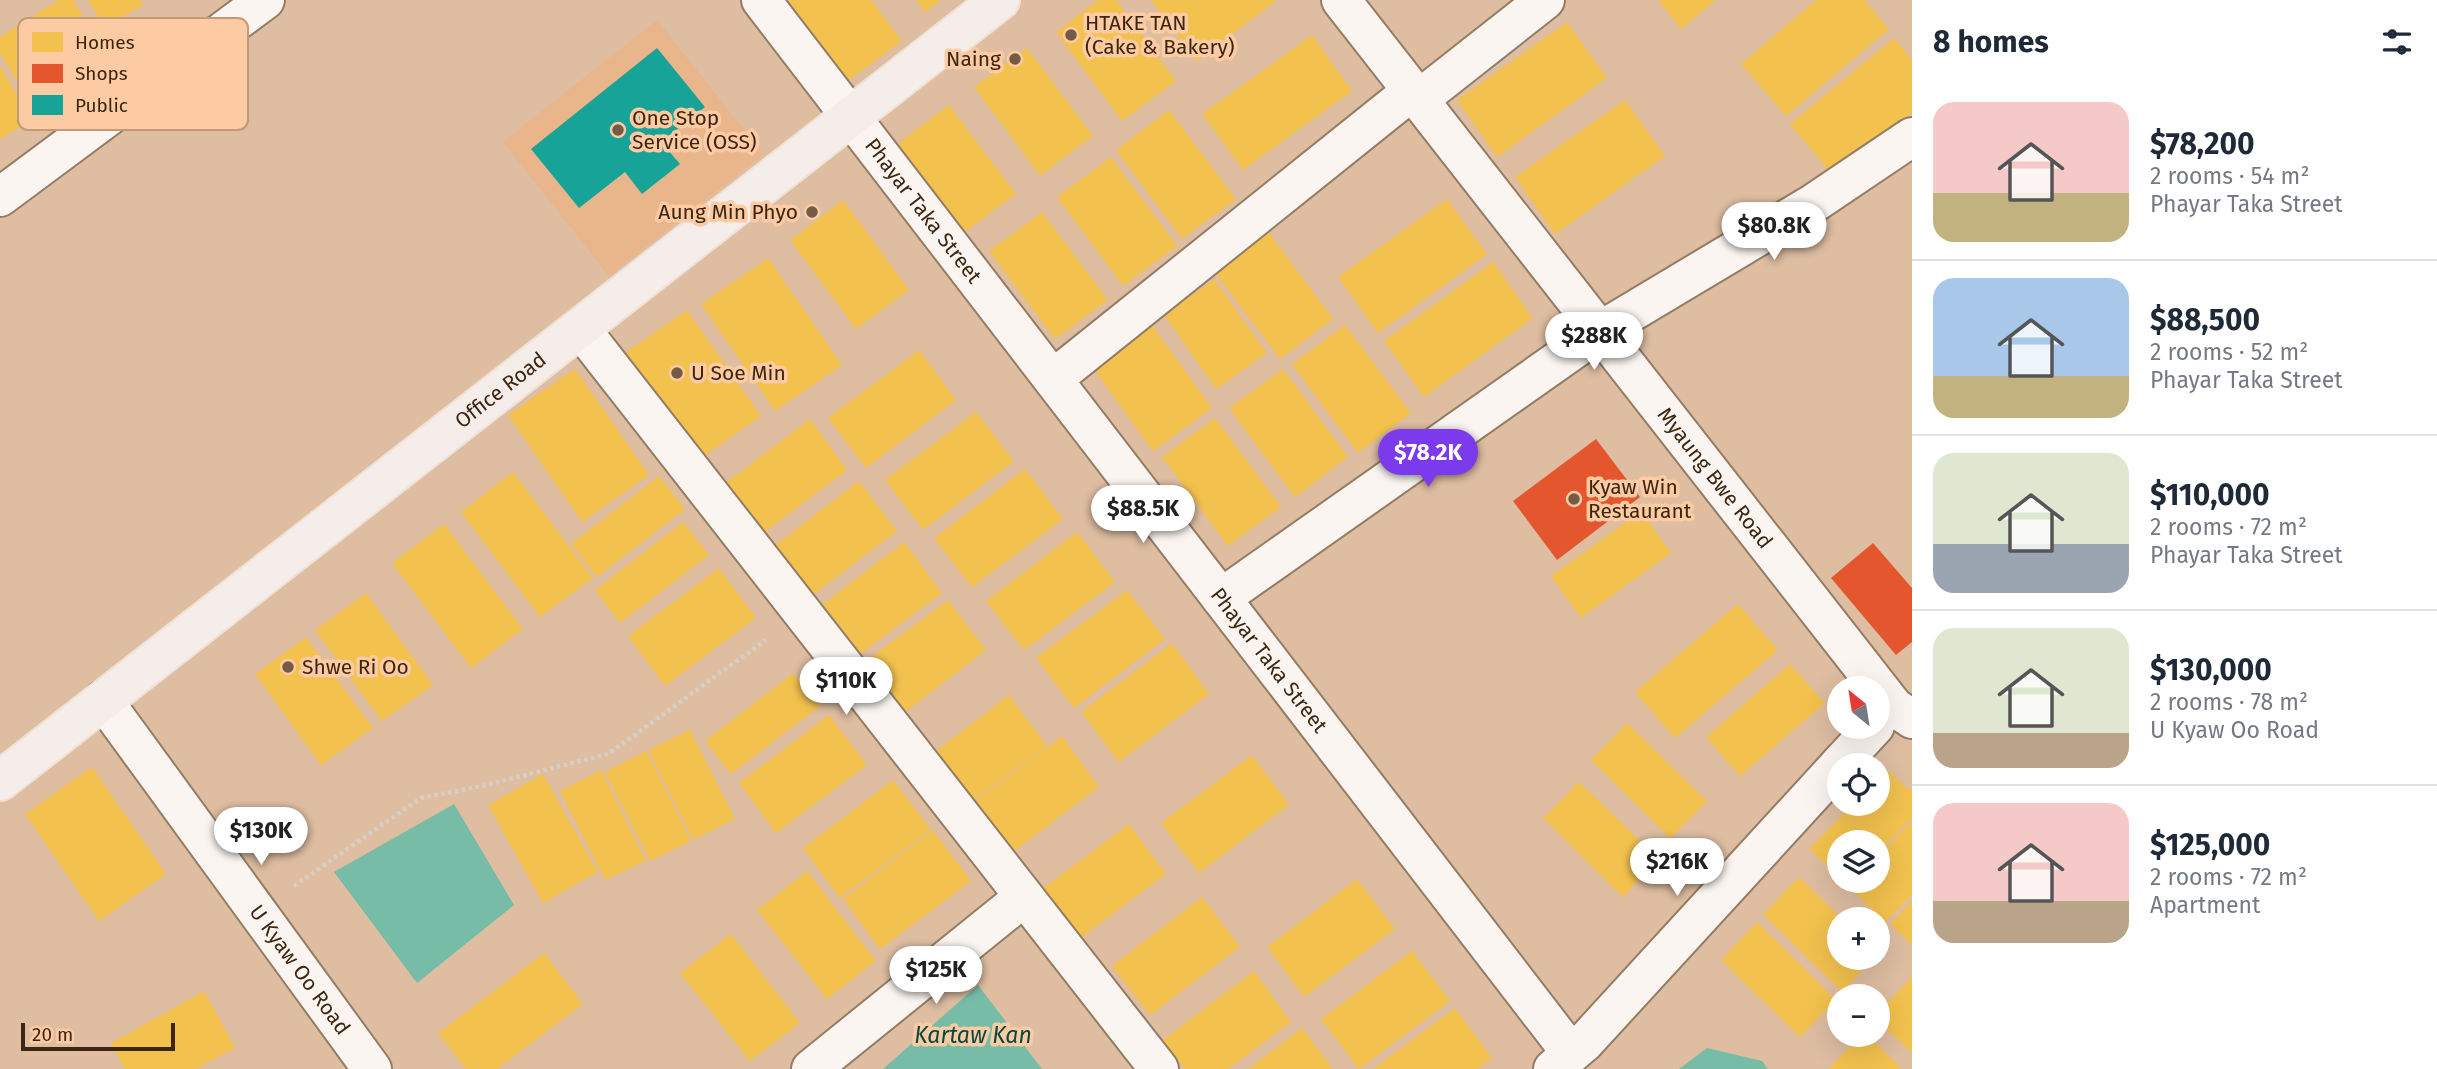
<!DOCTYPE html>
<meta charset="utf-8">
<style>
body{margin:0;font-family:"Fira Sans",sans-serif;background:#f2f2f3;color:#1f2937;height:100vh;display:flex;flex-direction:column;font-size:26px;white-space:nowrap}
*{box-sizing:border-box;margin:0}
p{font-size:23px;color:#747a83}
.icon{flex:none;width:38px;height:38px;fill:none;stroke:currentColor;stroke-width:2;stroke-linecap:round;stroke-linejoin:round}
.map{position:relative;flex:1;overflow:hidden}
.drawer{display:flex;flex-direction:column;background:#fff;width:525px}
.drawer>*{flex:none}
.needle{width:46px;rotate:330deg}
.fabs{position:absolute;left:1827px;top:676px;display:grid;gap:14px}
.fabs a{display:grid;place-items:center;width:63px;height:63px;border-radius:50%;background:#fff;box-shadow:0 7px 28px #0002;font-size:35px}
.scale{position:absolute;left:21px;bottom:18px;width:154px;box-sizing:border-box;padding-left:7px;border:4px solid #3d2611;border-top:0;font-size:19px;line-height:24px;white-space:nowrap;color:#3d2611;-webkit-text-stroke:5px #fccba3;paint-order:stroke}
.price{position:absolute;translate:-50% -60px;padding:0 16px;border-radius:24px;background:#fff;color:#222;font-size:23px;line-height:46px;filter:drop-shadow(0 2px 4px #0008)}
.price::after{content:'';position:absolute;left:50%;top:42px;width:21px;height:16px;margin-left:-10px;background:inherit;clip-path:polygon(0 0,100% 0,50% 100%)}
.price.active{background:#7c3aed;color:#fff}
ul{padding:0;list-style:none}
li{display:flex;align-items:center;gap:21px;height:175px;padding:0 21px}
li+li{border-top:2px solid #e0e1e3}
li span{display:grid;place-items:center;flex:none;width:196px;height:140px;border-radius:21px;color:#555}
li>.icon{margin-inline-start:auto}
span .icon{width:84px;height:84px;fill:#fffc;stroke-width:1}
li b{font-size:30px}
h2{display:flex;justify-content:space-between;align-items:center;height:84px;padding:0 21px;font-size:30px}
main{display:flex;flex:1;min-height:0}
.map>svg:first-child{display:block}
.built{fill:#e9b58a}
.water{fill:#77bca7}
.homes{fill:#f2c14e}
.shops{fill:#e4572e}
.public{fill:#17a398}
.lines{fill:none;stroke-linecap:round;stroke-linejoin:round}
.minor-casing{stroke:#947c64;stroke-width:42}
.major-casing{stroke:#f0e1d5;stroke-width:42}
.path{stroke:#d9cec5;stroke-width:4.5;stroke-dasharray:3.5 3.5;stroke-linecap:butt}
.minor{stroke:#faf5f1;stroke-width:38}
.major{stroke:#f5edea;stroke-width:38}
.poi-dot{fill:#755b43;stroke:#fccba3;stroke-width:2.5}
.labels{text-anchor:middle;stroke-width:7;stroke-linejoin:round;paint-order:stroke}
.poi-label{font-size:21px;fill:#3d2611;stroke:#fccba3;text-anchor:start}
.street-label{font-size:21px;fill:#3d2611;stroke:#fccba3}
.water-label{font-size:23px;font-style:italic;fill:#034940;stroke:#fccba3}
.key{fill:#fccba3;stroke:#c39a77;stroke-width:2}
.key-label{font-size:19px;fill:#3d2611}
</style>
<main>
<div class="map">
<svg width="1912" height="1069" viewBox="0 0 1912 1069">
<rect width="100%" height="100%" fill="#debda1"/>
<polygon class="built" points="657,20 763,154 609,276 503,142"/>
<g class="water">
<polygon points="454,804 514,905 417,983 334,872"/>
<polygon points="978,985 1042,1069 883,1069"/>
<polygon points="1707,1048 1762,1061 1768,1069 1679,1069"/>
</g>
<g class="homes">
<polygon points="59,0 73,0 114,70 38,117 0,53 0,37 30,18 68,78 31,17"/>
<polygon points="88,0 140,0 143,5 105,27"/>
<polygon points="788,0 871,0 902,41 848,81"/>
<polygon points="916,0 941,0 925,12"/>
<polygon points="1098,0 1116,0 1176,81 1122,121 1056,32"/>
<polygon points="1151,0 1277,0 1197,61"/>
<polygon points="1658,0 1716,0 1681,29"/>
<polygon points="1816,0 1864,0 1889,29 1786,116 1741,64"/>
<polygon points="1567,22 1607,78 1497,157 1457,100"/>
<polygon points="1312,35 1352,91 1243,170 1202,114"/>
<polygon points="1894,38 1912,60 1912,113 1834,177 1790,124"/>
<polygon points="1027,48 1093,136 1040,176 974,87"/>
<polygon points="0,66 32,120 0,139"/>
<polygon points="1625,100 1665,156 1555,234 1515,177"/>
<polygon points="949,105 1016,194 962,234 896,145"/>
<polygon points="1169,110 1236,199 1182,239 1116,150"/>
<polygon points="1111,157 1177,246 1123,286 1057,197"/>
<polygon points="1447,199 1487,254 1378,333 1338,277"/>
<polygon points="843,200 909,290 856,329 790,240"/>
<polygon points="1042,212 1108,300 1055,339 989,251"/>
<polygon points="1267,230 1333,319 1280,359 1213,270"/>
<polygon points="768,258 842,365 775,411 701,304"/>
<polygon points="1493,262 1533,318 1424,397 1384,341"/>
<polygon points="1214,279 1267,353 1216,389 1164,315"/>
<polygon points="687,310 761,416 694,463 620,356"/>
<polygon points="1152,325 1212,408 1153,451 1093,368"/>
<polygon points="1345,325 1411,413 1358,453 1292,364"/>
<polygon points="919,350 956,400 866,468 828,418"/>
<polygon points="575,369 649,475 582,522 508,415"/>
<polygon points="1283,369 1348,457 1295,497 1229,408"/>
<polygon points="976,412 1014,461 923,530 885,480"/>
<polygon points="1215,418 1281,507 1228,546 1162,457"/>
<polygon points="810,419 847,470 757,538 719,488"/>
<polygon points="1025,469 1063,519 972,587 934,538"/>
<polygon points="513,472 593,578 540,617 461,512"/>
<polygon points="659,476 685,509 597,577 571,544"/>
<polygon points="859,481 897,531 806,600 769,550"/>
<polygon points="1641,511 1671,553 1581,618 1551,576"/>
<polygon points="683,522 709,555 620,623 595,590"/>
<polygon points="444,524 523,629 471,668 392,563"/>
<polygon points="1077,532 1115,582 1024,650 986,601"/>
<polygon points="904,542 942,593 851,661 814,611"/>
<polygon points="719,568 756,618 665,686 628,636"/>
<polygon points="1127,590 1165,639 1074,708 1036,658"/>
<polygon points="366,593 433,685 382,721 315,630"/>
<polygon points="948,600 986,650 896,719 857,668"/>
<polygon points="1738,604 1778,650 1675,738 1635,692"/>
<polygon points="306,637 373,728 321,765 255,674"/>
<polygon points="1172,643 1209,694 1119,762 1081,712"/>
<polygon points="1790,664 1825,703 1740,776 1706,737"/>
<polygon points="793,673 820,706 731,774 705,741"/>
<polygon points="1009,695 1047,746 957,813 919,764"/>
<polygon points="829,715 867,765 776,833 739,783"/>
<polygon points="1627,723 1707,801 1670,838 1591,760"/>
<polygon points="690,730 735,819 693,840 648,750"/>
<polygon points="1062,736 1099,787 1009,855 971,804"/>
<polygon points="646,751 691,841 650,861 605,772"/>
<polygon points="1252,755 1289,805 1199,873 1161,823"/>
<polygon points="92,767 166,874 99,921 25,814"/>
<polygon points="601,770 646,861 605,880 560,791"/>
<polygon points="1887,770 1912,792 1912,818 1878,853 1878,842 1839,842 1839,877 1809,849 1854,803 1878,803 1878,779"/>
<polygon points="543,774 598,872 543,903 488,805"/>
<polygon points="893,780 931,830 840,898 803,848"/>
<polygon points="1579,782 1659,859 1623,897 1543,818"/>
<polygon points="1912,821 1912,895 1885,922 1848,887 1854,880 1878,880 1878,856"/>
<polygon points="1129,824 1166,874 1075,942 1038,892"/>
<polygon points="933,830 971,881 880,949 843,899"/>
<polygon points="807,871 876,961 827,999 757,910"/>
<polygon points="1799,877 1842,919 1839,919 1839,957 1875,957 1842,992 1763,914"/>
<polygon points="1357,879 1395,929 1304,997 1267,947"/>
<polygon points="1202,897 1240,947 1150,1015 1112,966"/>
<polygon points="1912,901 1912,945 1890,924"/>
<polygon points="1757,922 1836,1000 1800,1037 1721,960"/>
<polygon points="731,934 800,1023 750,1061 680,973"/>
<polygon points="1412,951 1450,1001 1359,1069 1321,1019"/>
<polygon points="544,953 583,1004 497,1069 466,1069 438,1033"/>
<polygon points="1254,971 1291,1022 1228,1069 1185,1069 1163,1040"/>
<polygon points="1912,977 1912,1053 1878,1021 1878,1013"/>
<polygon points="204,991 235,1048 196,1069 125,1069 111,1043"/>
<polygon points="1455,1008 1492,1058 1477,1069 1373,1069"/>
<polygon points="1302,1028 1333,1069 1248,1069"/>
<polygon points="1863,1034 1866,1034 1902,1069 1828,1069"/>
</g>
<g class="shops">
<polygon points="1596,439 1640,497 1557,560 1513,501"/>
<polygon points="1873,543 1912,588 1912,642 1896,655 1831,578"/>
</g>
<polygon class="public" points="657,48 705,107 661,142 680,164 642,194 625,172 579,208 531,149"/>
<g class="lines">
<defs>
<g id="minor">
<path id="s1" d="M761,0L1571,1053"/>
<path id="s2" d="M1341,0L1894,707L1912,719"/>
<polyline points="1418,100 1545,0"/>
<polyline points="0,197 265,0"/>
<polyline points="580,328 1159,1069"/>
<polyline points="1053,379 1412,91"/>
<polyline points="1221,598 1600,331 1814,203 1912,137"/>
<path id="s3" d="M103,700L372,1069"/>
<polyline points="1839,765 1875,726"/>
<polyline points="811,1069 1024,897"/>
<polyline points="1553,1069 1584,1043 1839,765"/>
</g>
<g id="major">
<path id="s4" d="M0,781L1000,0"/>
</g>
</defs>
<use href="#minor" class="minor-casing"/>
<use href="#major" class="major-casing"/>
<polyline class="path" points="294,886 421,798 482,786 608,754 766,640"/>
<use href="#minor" class="minor"/>
<use href="#major" class="major"/>
</g>
<g class="poi-dot">
<circle cx="1071" cy="35" r="7"/>
<circle cx="1015" cy="59" r="7"/>
<circle cx="618" cy="130" r="7"/>
<circle cx="812" cy="212" r="7"/>
<circle cx="677" cy="373" r="7"/>
<circle cx="1574" cy="499" r="7"/>
<circle cx="288" cy="667" r="7"/>
</g>
<g class="labels">
<g class="poi-label">
<text x="1085" y="30">HTAKE TAN<tspan x="1085" dy="24">(Cake &amp; Bakery)</tspan></text>
<text x="1001" y="66" text-anchor="end">Naing</text>
<text x="632" y="125">One Stop<tspan x="632" dy="24">Service (OSS)</tspan></text>
<text x="798" y="219" text-anchor="end">Aung Min Phyo</text>
<text x="691" y="380">U Soe Min</text>
<text x="1588" y="494">Kyaw Win<tspan x="1588" dy="24">Restaurant</tspan></text>
<text x="302" y="674">Shwe Ri Oo</text>
</g>
<g class="street-label">
<text dy="7" stroke="none"><textPath href="#s1" startOffset="266">Phayar Taka Street</textPath></text>
<text dy="7" stroke="none"><textPath href="#s4" startOffset="635">Office Road</textPath></text>
<text dy="7" stroke="none"><textPath href="#s2" startOffset="607">Myaung Bwe Road</textPath></text>
<text dy="7" stroke="none"><textPath href="#s1" startOffset="833">Phayar Taka Street</textPath></text>
<text dy="7" stroke="none"><textPath href="#s3" startOffset="334">U Kyaw Oo Road</textPath></text>
</g>
<g class="water-label">
<text x="973" y="1043">Kartaw Kan</text>
</g>
</g>
<rect x="18" y="18" width="230" height="112" rx="10" class="key"/>
<rect x="32" y="32" width="31" height="20" fill="#f2c14e"/>
<rect x="32" y="64" width="31" height="19" fill="#e4572e"/>
<rect x="32" y="95" width="31" height="20" fill="#17a398"/>
<g class="key-label">
<text x="75" y="49">Homes</text>
<text x="75" y="80">Shops</text>
<text x="75" y="112">Public</text>
</g>
</svg>
<div class="fabs">
<a><svg class="needle" viewBox="-14 -14 28 28"><path d="M0-13l5 13h-10z" fill="#e53935"/><path d="M0 13l5-13h-10z" fill="#747a83"/></svg></a>
<a><svg class="icon" aria-label="locate" viewBox="0 0 24 24"><circle cx="12" cy="12" r="6"/><path d="M12 2v4M12 18v4M2 12h4M18 12h4"/></svg></a>
<a><svg class="icon" aria-label="layers" viewBox="0 0 24 24"><path d="M12 4l9 5-9 5-9-5zM3 14l9 5 9-5"/></svg></a>
<a>+</a>
<a>−</a>
</div>
<div class="scale">20 m</div>
<b class="price" style="left:1774px;top:262px">$80.8K</b>
<b class="price" style="left:1594px;top:372px">$288K</b>
<b class="price active" style="left:1428px;top:489px">$78.2K</b>
<b class="price" style="left:1143px;top:545px">$88.5K</b>
<b class="price" style="left:846px;top:717px">$110K</b>
<b class="price" style="left:261px;top:867px">$130K</b>
<b class="price" style="left:1677px;top:898px">$216K</b>
<b class="price" style="left:936px;top:1006px">$125K</b>
</div>
<section class="drawer">
<h2>8 homes<svg class="icon" aria-label="filters" viewBox="0 0 24 24"><path d="M4 7h16M4 17h16"/><circle cx="9" cy="7" r="2"/><circle cx="15" cy="17" r="2"/></svg></h2>
<ul>
<li><span style="background:linear-gradient(#f6c9c9 65%,#c2b280 0)"><svg class="icon" aria-label="home" viewBox="0 0 24 24"><path d="M3 11l9-7 9 7M6 9v11h12V9"/></svg></span><div><b>$78,200</b><p>2 rooms · 54 m²</p><p>Phayar Taka Street</p></div></li>
<li><span style="background:linear-gradient(#a9c7e8 70%,#c2b280 0)"><svg class="icon" aria-label="home" viewBox="0 0 24 24"><path d="M3 11l9-7 9 7M6 9v11h12V9"/></svg></span><div><b>$88,500</b><p>2 rooms · 52 m²</p><p>Phayar Taka Street</p></div></li>
<li><span style="background:linear-gradient(#dfe7d0 65%,#9aa5b1 0)"><svg class="icon" aria-label="home" viewBox="0 0 24 24"><path d="M3 11l9-7 9 7M6 9v11h12V9"/></svg></span><div><b>$110,000</b><p>2 rooms · 72 m²</p><p>Phayar Taka Street</p></div></li>
<li><span style="background:linear-gradient(#dfe7d0 75%,#b9a48a 0)"><svg class="icon" aria-label="home" viewBox="0 0 24 24"><path d="M3 11l9-7 9 7M6 9v11h12V9"/></svg></span><div><b>$130,000</b><p>2 rooms · 78 m²</p><p>U Kyaw Oo Road</p></div></li>
<li><span style="background:linear-gradient(#f6c9c9 70%,#b9a48a 0)"><svg class="icon" aria-label="home" viewBox="0 0 24 24"><path d="M3 11l9-7 9 7M6 9v11h12V9"/></svg></span><div><b>$125,000</b><p>2 rooms · 72 m²</p><p>Apartment</p></div></li>
</ul>
</section>
</main>
